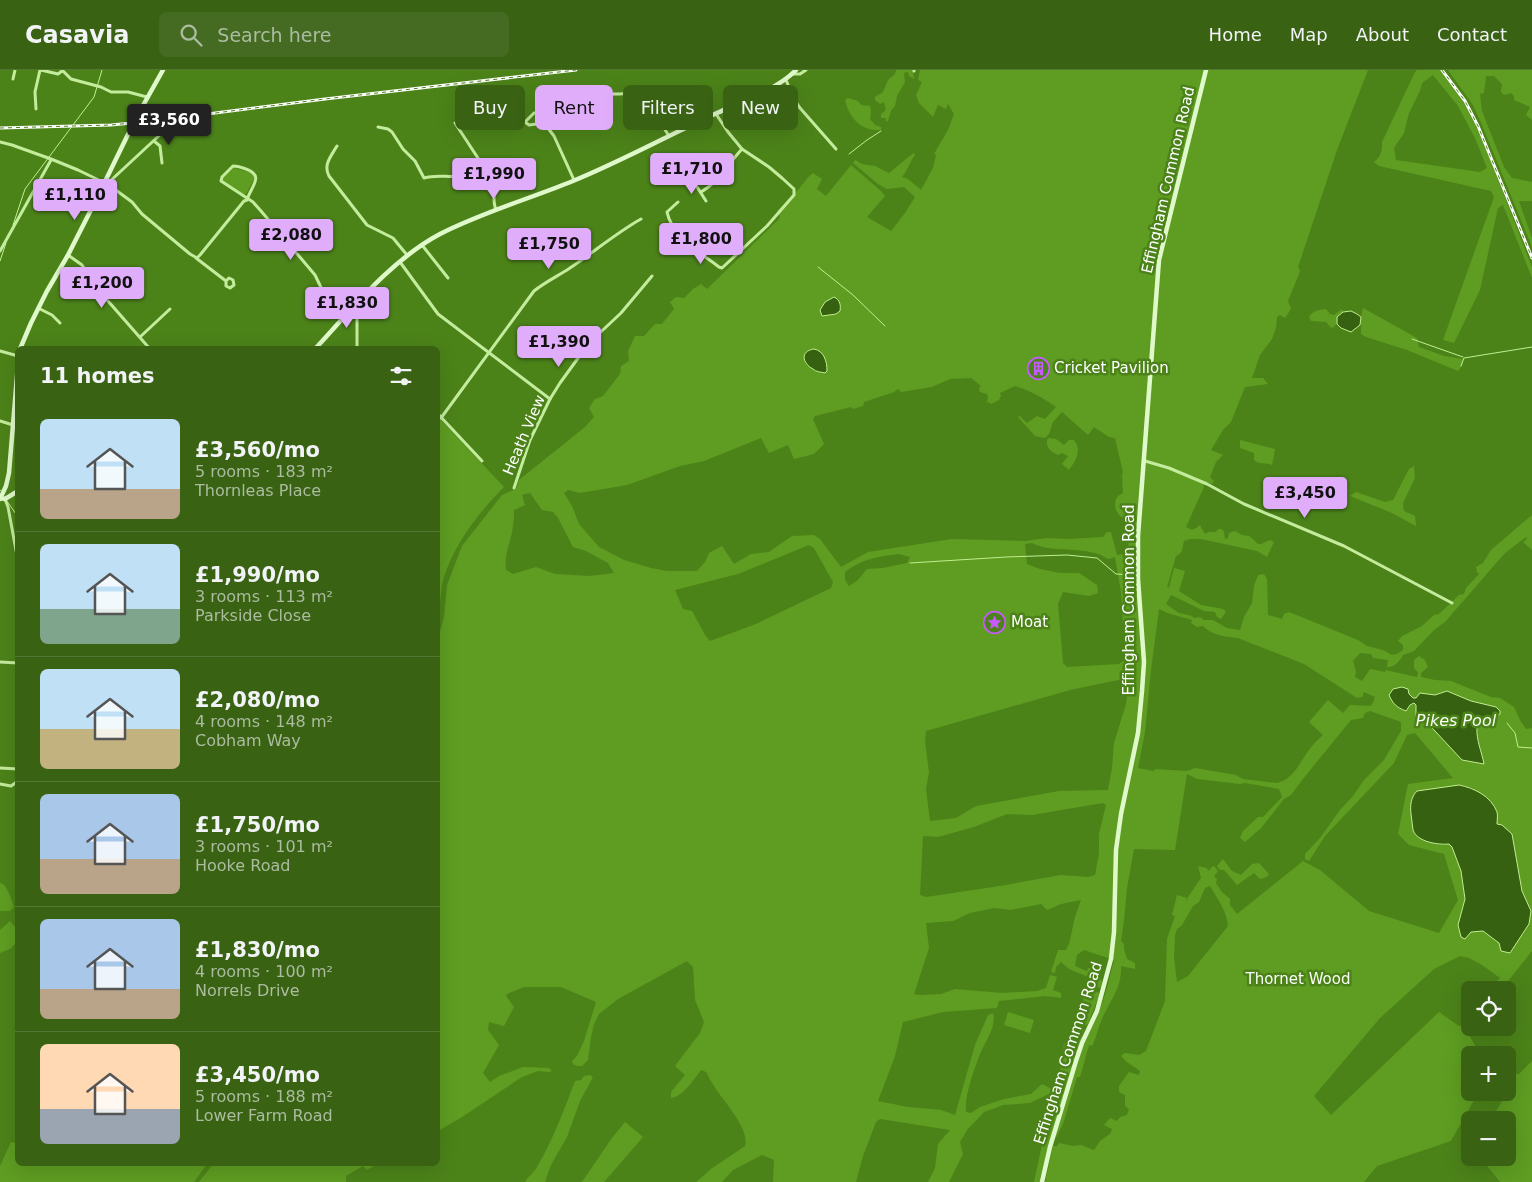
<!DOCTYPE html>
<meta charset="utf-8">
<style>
body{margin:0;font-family:"DejaVu Sans",sans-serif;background:#446b21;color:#f1f3f6;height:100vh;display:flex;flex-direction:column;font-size:19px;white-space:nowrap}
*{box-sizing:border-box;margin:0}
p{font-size:16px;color:#abbca0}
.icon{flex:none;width:28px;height:28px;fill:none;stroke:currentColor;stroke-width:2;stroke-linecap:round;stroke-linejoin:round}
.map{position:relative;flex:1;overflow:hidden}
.side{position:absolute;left:15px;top:276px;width:425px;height:820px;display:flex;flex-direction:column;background:#396213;border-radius:8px;box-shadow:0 5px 20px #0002}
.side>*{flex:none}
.hud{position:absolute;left:455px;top:15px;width:475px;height:45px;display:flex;gap:10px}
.fabs{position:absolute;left:1461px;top:911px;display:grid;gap:10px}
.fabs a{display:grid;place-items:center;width:55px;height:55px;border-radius:8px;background:#396213;box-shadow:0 5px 20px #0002;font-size:25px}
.price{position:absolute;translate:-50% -42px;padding:0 11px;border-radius:5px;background:#dfadfa;color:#111;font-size:16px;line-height:32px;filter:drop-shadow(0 1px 2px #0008)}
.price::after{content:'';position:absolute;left:50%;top:30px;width:15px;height:11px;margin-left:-8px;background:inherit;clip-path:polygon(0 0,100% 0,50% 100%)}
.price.on{background:#222;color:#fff}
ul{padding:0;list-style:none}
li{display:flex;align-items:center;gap:15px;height:125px;padding:0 25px}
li+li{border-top:1px solid #537633}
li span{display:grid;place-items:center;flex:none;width:140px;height:100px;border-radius:8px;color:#555}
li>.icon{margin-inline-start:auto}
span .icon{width:60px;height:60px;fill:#fffc;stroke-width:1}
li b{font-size:21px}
h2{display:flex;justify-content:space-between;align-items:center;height:60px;padding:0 25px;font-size:21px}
.chip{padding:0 18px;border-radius:8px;background:#396213;box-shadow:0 5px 20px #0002;font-size:18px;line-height:45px}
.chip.on{background:#dfadfa;color:#111}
header{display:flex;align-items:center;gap:30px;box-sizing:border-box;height:70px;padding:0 25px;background:#396213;border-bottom:1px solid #537633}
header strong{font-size:24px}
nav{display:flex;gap:28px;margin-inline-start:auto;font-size:18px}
.search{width:350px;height:45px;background:#446b21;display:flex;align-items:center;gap:12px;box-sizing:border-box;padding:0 18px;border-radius:8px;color:#abbca0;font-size:19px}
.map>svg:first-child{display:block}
.green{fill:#5e9d22;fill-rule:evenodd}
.water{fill:#366110;stroke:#c0ee90}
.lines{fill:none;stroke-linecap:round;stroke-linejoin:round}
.stream{stroke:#c0ee90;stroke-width:1}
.street{stroke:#c4ec9d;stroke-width:3}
.secondary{stroke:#e0f9ca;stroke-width:4.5}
.rail-casing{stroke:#fff;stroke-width:3}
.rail{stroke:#4c8319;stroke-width:1;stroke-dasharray:4;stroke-linecap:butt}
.labels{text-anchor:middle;stroke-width:5;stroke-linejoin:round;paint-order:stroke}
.street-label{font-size:15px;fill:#fff;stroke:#4c8319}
.poi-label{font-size:15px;fill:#fff;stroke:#4c8319;text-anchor:start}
.park-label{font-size:15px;fill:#fafef6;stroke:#4c8319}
.water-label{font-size:16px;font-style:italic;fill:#fafef6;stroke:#4c8319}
</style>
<header>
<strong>Casavia</strong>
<div class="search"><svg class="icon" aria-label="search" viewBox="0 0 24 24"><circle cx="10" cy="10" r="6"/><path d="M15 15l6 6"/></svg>Search here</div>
<nav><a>Home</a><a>Map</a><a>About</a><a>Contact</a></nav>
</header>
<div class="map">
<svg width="1532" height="1112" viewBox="0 0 1532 1112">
<rect width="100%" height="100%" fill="#4c8319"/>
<g class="green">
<polygon points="896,0 913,0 914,9 909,6 908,2 904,3 905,12 897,26 895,36 891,41 888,51 886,51 886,48 881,48 881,44 886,40 884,32 880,34 875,30 875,27 883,22 888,10 895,4"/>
<path d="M920,0H1368L1337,80L1298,197L1300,200L1299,204L1288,231L1291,239L1285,248L1280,245L1277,247L1276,258L1272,269L1260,285L1252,308H1263L1268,314L1245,317L1231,352L1223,360L1211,380L1223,385L1216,392L1210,407L1214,411L1212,414L1203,411L1204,417L1186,457C1192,461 1194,460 1200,455L1203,461L1206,464L1208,462H1215L1219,459H1222L1224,462L1225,469L1228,468L1229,463L1235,461L1242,465L1249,466C1261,475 1255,477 1270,470L1274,472L1267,487L1257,481L1201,469H1190L1184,471C1182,478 1183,484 1176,486L1167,517L1169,518L1174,498L1185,501L1179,521L1201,535L1223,539L1226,542L1221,549L1217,547L1215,542L1204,541L1171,525L1166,534L1179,543L1192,546L1194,548L1200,547L1204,550H1213L1227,558L1240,560L1244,547L1252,533L1254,516L1258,505L1264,504L1267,509L1268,545L1282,549L1284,544L1289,542L1358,570L1367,576L1383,580L1392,585L1397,584L1403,580V575L1398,571L1402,566L1422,556L1434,545L1439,544L1459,525L1464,524L1466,518L1479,504L1477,502L1476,497L1483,493L1491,480L1532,445V480L1523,472L1527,469L1526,467L1504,484L1445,552L1434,560L1414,581L1403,585C1400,591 1394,598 1387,597L1388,590L1373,588L1371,584L1360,583L1353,591L1356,602L1355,607L1362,611L1370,599L1385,602L1386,600L1390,601L1417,607L1418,603L1414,598V590L1419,586L1425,590L1428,597L1421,603V607L1435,610L1451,611L1491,627L1500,628L1514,637L1520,650L1526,659L1532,658V881L1501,920H1488L1500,908L1482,895L1469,888L1460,886L1434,899L1380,948L1314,1026L1331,1045L1439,942L1459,956L1464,955L1470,947V958H1475L1469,965L1476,977L1488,985H1470V1022L1478,1023L1451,1071L1377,1096L1364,1112H1045L1053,1076H1057L1059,1073L1073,1076L1081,1075L1094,1080L1100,1071L1110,1064L1112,1059L1104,1055L1110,1048L1117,1051L1120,1047L1127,1045L1129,1039L1125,1036V1025L1119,1022V1016L1129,1002L1139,1005L1140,1001L1127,992L1121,986L1125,983L1139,985L1146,981L1165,931L1167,869L1175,846L1172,845L1177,825L1187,828L1186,835L1188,827L1201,808L1198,796L1207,798L1208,801L1212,797L1214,796L1218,801L1214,806L1217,809L1216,813L1221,821L1230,829V835L1237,844L1303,791L1320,800L1369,841L1439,863L1458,830L1444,784L1409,775L1398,764L1408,714L1453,708L1415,663L1407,665L1394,693L1325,766L1309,791L1305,789V784L1320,768L1340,740L1353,726L1364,710L1384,690L1401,661V652L1370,641L1365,643L1363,648L1351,650C1331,675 1310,699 1291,725L1284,729L1261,758L1245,772L1240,768L1243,761L1258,747H1263L1282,727L1279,719L1245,713L1240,714L1197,709L1187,704L1175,780L1134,779L1127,818L1124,850L1121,871L1124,874V879L1127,889L1135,893V899L1121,896C1122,920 1108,932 1100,954C1097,962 1096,968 1092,976L1089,975L1080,1007H1077L1063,1054L1055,1070L1058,1057L1084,973L1099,942L1107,918L1114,890L1084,880L1077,885L1075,896L1087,901L1088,898H1092L1093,903L1102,911L1101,917L1099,918L1092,915L1091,908L1069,899L1061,892L1056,897L1055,903L1051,902L1058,880H1066L1069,874L1075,847L1081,830L1061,834L1047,840L1041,834L1011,840L994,838L970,843L953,851L926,853L929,878L914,924L920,925L941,924L955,919L1002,923L1037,921L1046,918L1050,905L1057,907L1053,920L1061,923V928L1045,926L999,931L997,938L943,942L903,952L895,986L878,1031L908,1037L941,1040L955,1045L975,975L988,945L993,943C997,956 985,972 980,984C974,1000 964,1026 966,1042L971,1043L980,1037L1004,1029L1031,1024L1042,1014L1054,1020C1061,1004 1061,991 1064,974L1071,971L1073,963L1075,962L1078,956L1084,959L1041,1112H1034L1043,1070L1056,1026L1051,1023L1030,1033L1003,1035L984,1042L967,1060L960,1072L963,1084L949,1112H928L935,1098L938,1074L950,1060L880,1049L876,1052L863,1086L856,1112H773L774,1090L762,1085L733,1100L722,1112H696L711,1099L745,1076C750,1058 723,1031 714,1016C711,1012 709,1007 706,1002L701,1000C693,1010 684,1026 671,1028V1022L685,1005L675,996L700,963L704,952L695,930L693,897L687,891L618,929L599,944L594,954L591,967L588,990L582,996H577L573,994L572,991L577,986L584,971L596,932L561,917H524L507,924L506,926L514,937L504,956L489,952L488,960L499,975L483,1003L490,1012L499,1006L523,997L549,998L552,1001L549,1002L538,1001L522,1007L462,1047L438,1061V569L444,547L447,515L462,476L502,425L516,419L519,410L585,357L594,347L589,338L595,329L603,326L620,304L621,296L629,291L628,281L635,266H644L655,254H662L674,239L670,232L676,227L684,228L693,219L701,214L707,219L778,150L780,147L777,141C784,134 790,127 797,121C803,115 806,108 813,103L822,109L817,119L826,126L851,95L881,121L885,126L867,147L891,161L905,143L915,127L904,117L887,119L878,114L853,93L855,90L862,94L875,96L889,103C898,96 905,89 914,83L915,85C909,93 908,100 902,107L908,109L921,120L933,98L936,85L934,84L948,60L954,44L948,34L946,39L938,35L933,47L919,33L916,25L922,12L918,10ZM971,308L981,316L979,318L980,322L987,324L988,327L987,333L989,332L991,334L999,330L1001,326L1000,323L1015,316C1031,321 1043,328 1056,337L1045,349L1037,346L1027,353L1020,346L1018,347L1035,366L1045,368L1049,364L1053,352L1062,342L1088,365L1094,357L1109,367L1115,368L1123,402L1122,405L1123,423C1110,428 1114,446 1127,450L1128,456L1130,457L1131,466L1128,469L1129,483L1117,485L1111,462H1107L1103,467L1068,469L1047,468L1025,471L952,469L868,482L841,497L820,469L814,465L792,466L769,482L751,484L734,494L722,476L709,483L705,492L697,501H667L651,498L624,490L599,477L579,454L572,436L564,423L568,420L580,423L627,415L680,396L704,391L761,368L769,383L788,375L794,389L814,384L824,374L813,349L815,346L851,337L853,339L863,336L864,332L894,322L898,319L901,322L932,317L950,309ZM530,423L542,440L553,442L558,448L573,477L586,481L608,493L614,503L590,506L555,504L536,497L513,504L506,500C504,482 511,473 513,456C514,451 514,445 514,440L525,435L522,425ZM1032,473C1052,483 1077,477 1098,484C1102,485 1105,488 1109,489L1115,487L1121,522L1125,590L1119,594L1067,597L1063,593L1058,534L1063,522L1089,526L1098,523L1097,515L1079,503H1060L1040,499L1027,494L1025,474ZM809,475L814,478L833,512L831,518L756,554L710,571L705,565L692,541L683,539L675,520L738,504ZM899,484L910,487L907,493L883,498L867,499L858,510L849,516L845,510V502C864,488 877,487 899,484ZM1159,539C1168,544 1182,547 1192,550L1191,553L1197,557L1203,556C1211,565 1226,567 1238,568L1304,594L1357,628L1362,627L1364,622L1375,627L1372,635L1369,636L1350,635L1343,643L1328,630L1309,652L1323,665C1319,669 1315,672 1312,676C1301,689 1295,709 1277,713L1243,709L1236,705L1195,698L1187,701L1155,699L1154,701L1138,698L1145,662L1151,600ZM1123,609L1127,611L1128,618L1126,634L1114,673L1112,698L1108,720L1059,721L976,736L956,748L930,751L926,719L929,702L925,672L926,661L1070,620ZM1447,621L1471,631L1496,637L1500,644C1479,654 1472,655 1481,679L1462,690L1422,647L1414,633L1411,635L1406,641C1396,637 1393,634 1389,625L1409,624L1413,628H1416L1420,623L1435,625ZM1459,715L1472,718L1490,731L1497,754L1512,764L1522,821L1531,841L1529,854L1523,865L1499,873L1483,861L1471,862L1458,855L1465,829L1461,801L1452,777L1449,774L1439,775ZM1103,733L1106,735L1099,764V783L1095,805L1088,807L1061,805L1000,816L926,827L920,825L923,766L938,767L974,757L1007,744L1032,745ZM1210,816C1217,828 1227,841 1228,856L1188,906L1177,912L1174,888L1175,865L1177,859L1182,855L1193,836L1199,832L1205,818Z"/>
<path d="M1417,0H1440C1469,32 1485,75 1500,115C1511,142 1521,169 1532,197V208L1503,135L1498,138L1480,220L1454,273L1443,270L1494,127L1491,121L1379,96L1374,92C1382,85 1382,81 1382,72L1415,2ZM1433,5L1458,36L1475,68L1487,98L1480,102L1396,90L1394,78L1404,63L1409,43L1420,21L1422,13Z"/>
<polygon points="1448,0 1532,0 1532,50 1526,45 1530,37 1514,30 1514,26 1511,23 1504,25 1501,22 1502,14 1494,6 1486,6 1484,23 1480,24 1482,41 1504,97 1512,108 1532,112 1532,131 1519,131 1532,168 1532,177 1482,55 1473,35"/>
<path d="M848,28L858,31L861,35L870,36L871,40L870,49L875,55L881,57V60C862,62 849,48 845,30Z"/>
<polygon points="234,98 252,103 255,107 246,124 243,124 222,112 222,108"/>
<polygon points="1363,238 1417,268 1419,277 1444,286 1463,289 1462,296 1458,301 1407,280 1366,267 1361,264 1361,247"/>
<path d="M1326,239L1330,244L1334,245L1342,239L1343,242L1337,247C1337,252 1337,256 1331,258L1326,252L1311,251L1309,247C1313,240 1319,240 1326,239Z"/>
<path d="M438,347L504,417C479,442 455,473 444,507C440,520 441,533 438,546Z"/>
<path d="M1049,368L1056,369L1064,375L1069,370H1074C1082,380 1076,391 1069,400L1062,394L1068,386L1062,383L1058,385C1051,382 1046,378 1047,370Z"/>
<path d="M1240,370L1275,379L1272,395C1266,392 1259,395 1254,390V383L1240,378Z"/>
<polygon points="1414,396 1415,408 1403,433 1404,441 1415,446 1416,456 1392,443 1350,426 1356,422 1385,432 1393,430 1409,399"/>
<polygon points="1223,789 1232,801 1241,805 1252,794 1259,793 1269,804 1267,807 1260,809 1254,803 1237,815 1224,800 1220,800 1217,796"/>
<path d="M0,813L3,814C9,820 11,829 14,837L10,841H0Z"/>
<polygon points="10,851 17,859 17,872 10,879 0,883 0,860"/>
<path d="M1091,919L1099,923V926L1088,954L1085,956L1077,953C1074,944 1081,942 1084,934C1084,932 1083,929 1083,926L1088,928Z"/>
<polygon points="1008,942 1034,950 1030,963 1004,955"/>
<path d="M1532,991V1112H1500L1481,1088H1508V1050H1489C1501,1036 1508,1020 1515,1004H1519Z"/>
<path d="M590,1005L593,1007L580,1031L567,1067L551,1095L545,1112H525C528,1106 534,1103 537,1097C553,1070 564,1040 575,1011L581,1010L584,1006Z"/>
<polygon points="625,1052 643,1067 604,1112 582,1112 612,1068"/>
<polygon points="11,1072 17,1073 18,1094 207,1094 194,1112 0,1112 0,1096"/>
<polygon points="213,1094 377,1094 367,1100 363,1096 346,1106 346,1112 199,1112"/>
</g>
<g class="water">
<path d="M834,227C840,230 841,235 840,241L836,244L822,246L820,240L825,232Z"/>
<polygon points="1351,241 1357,244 1361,247 1360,255 1351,262 1341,258 1337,254 1337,247 1343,242"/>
<path d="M814,279C824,281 827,291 827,301L825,303C821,302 816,302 813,299C802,293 800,281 814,279Z"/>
<path d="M1402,617L1408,619L1409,624L1413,628H1416L1420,623L1435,625L1447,621L1471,631L1496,637L1500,641V644L1481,654L1477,658C1476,669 1482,683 1484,694L1462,690L1422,647L1416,646V635L1414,633L1410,635L1406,641C1396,637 1393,634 1389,625L1393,619Z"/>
<path d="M1459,715C1474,718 1491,726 1497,742C1498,746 1497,750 1497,754L1502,755L1512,764L1522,821L1531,841L1529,854L1510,883L1501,881L1499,873L1483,861L1471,862L1465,869L1461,867L1458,855L1465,829L1461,801L1452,777L1449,774C1438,775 1417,772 1413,760C1412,755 1412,749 1411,744C1410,735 1411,727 1417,721Z"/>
</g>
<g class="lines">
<g class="stream">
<polyline points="849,84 867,70 881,61"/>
<polyline points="13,155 25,119 94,27 102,0"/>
<polyline points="0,191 6,173"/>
<polyline points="818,197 853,225 885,256"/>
<polyline points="1412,269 1463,287"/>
<polyline points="1461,296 1464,288 1532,277"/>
<polyline points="0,420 1,421"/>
<polyline points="7,431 18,447"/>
<polyline points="910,493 1006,487 1067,485 1097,488 1116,504 1134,505"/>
<polyline points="1507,653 1515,663 1518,677 1532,678"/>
</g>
<g class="street">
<polyline points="41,0 58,4 62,1"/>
<polyline points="62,0 71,9 101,17 111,22 128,22 147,27"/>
<polyline points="914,0 914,1"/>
<polyline points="793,4 800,4 806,0"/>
<polyline points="13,9 15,0"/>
<polyline points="786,10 794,29 800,38 836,79"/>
<polyline points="599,24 620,24 641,22 669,66"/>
<polyline points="36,39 35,22 40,0"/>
<path d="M455,53L493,111C497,121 491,127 496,140"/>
<polyline points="544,53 529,55 525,52 534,43 538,43 541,45 544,53 554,66 574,110"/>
<path d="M378,57L388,59L392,62L403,79L415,91L424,108C438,104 448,108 461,106C470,104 476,100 484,96"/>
<polyline points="154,71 160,76 162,93"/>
<path d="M0,72L12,75L51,89L78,100L109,115L132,132L142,144L190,184L197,188L200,185L244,131L247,130C251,116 265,106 246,99C241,97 238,96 233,96L222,107L221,111L253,132L261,141L315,205L328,232L342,250"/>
<path d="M337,76C331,86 323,95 329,106L367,155L393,168L407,185"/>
<polyline points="692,109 706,131"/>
<polyline points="107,114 163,62 178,61 184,63"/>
<path d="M701,122C719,112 728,94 742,79"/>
<path d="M678,132L667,142C672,167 701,183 719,197L722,198L767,156L794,125V119L782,108L769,97L742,79L728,62L716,44"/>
<polyline points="422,175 448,208"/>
<polyline points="0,181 51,90"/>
<polyline points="68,185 82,195 101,223 150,279"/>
<polyline points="196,188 226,211 226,216 230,218 234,215 233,210 229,208 226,211"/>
<polyline points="400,192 438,244 550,329"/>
<polyline points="355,236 357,239 357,279"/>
<polyline points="38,238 52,245 60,253"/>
<polyline points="140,267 170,239"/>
<polyline points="0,281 18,286"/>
<polyline points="438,344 482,391"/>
<path d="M441,348L534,221C545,212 558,206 570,198C594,182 616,163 641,149"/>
<polyline points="0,351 13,355"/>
<polyline points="1145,391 1169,398 1207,414 1244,434 1344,476 1452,533"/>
<polyline points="514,418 530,370 550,329 560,313 589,273 621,243 652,206"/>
<polyline points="5,429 8,437 18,491"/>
<polyline points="0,592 18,593"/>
<polyline points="0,698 18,699"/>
<polyline points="0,714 11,716 18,711"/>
</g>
<g class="secondary">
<polyline points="20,279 31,253 47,221 68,185 96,130 136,48 163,0"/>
<path d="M315,279C352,239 391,190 440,164C483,142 529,129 573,111C622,91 669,65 717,43C741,32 778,19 796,0"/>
<polyline points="0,428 5,429 18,421"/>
<polyline points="0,429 6,416 9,403 18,294"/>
<polyline points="1042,1112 1050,1077 1076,991 1082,973 1097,941 1111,889 1114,862 1116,780 1121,744 1138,663 1142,621 1144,592 1138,509 1138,466 1159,190 1206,0"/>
</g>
<defs>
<g id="rail">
<polyline points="1442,0 1465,31 1478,56 1532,188"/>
<polyline points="0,58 111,55 153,51 325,29 576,0"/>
</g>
</defs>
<use href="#rail" class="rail-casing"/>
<use href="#rail" class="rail"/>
</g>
<defs>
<symbol id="building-ring" viewBox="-11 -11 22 22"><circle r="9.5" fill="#4c8319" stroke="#c858ff" stroke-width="1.5"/><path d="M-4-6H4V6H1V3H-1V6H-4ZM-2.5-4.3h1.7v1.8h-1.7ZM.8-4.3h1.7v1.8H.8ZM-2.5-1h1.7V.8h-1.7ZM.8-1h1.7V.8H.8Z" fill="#c858ff"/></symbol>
<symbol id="sight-ring" viewBox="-11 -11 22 22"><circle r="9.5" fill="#4c8319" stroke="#c858ff" stroke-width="1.5"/><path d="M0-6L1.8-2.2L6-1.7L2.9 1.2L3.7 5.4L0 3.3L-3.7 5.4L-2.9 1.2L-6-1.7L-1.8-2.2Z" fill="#c858ff"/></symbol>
</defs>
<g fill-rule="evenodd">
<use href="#building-ring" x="1026" y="286" width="25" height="25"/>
<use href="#sight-ring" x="982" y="540" width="25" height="25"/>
</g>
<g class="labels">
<g class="street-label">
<text transform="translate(1168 110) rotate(-77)" y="5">Effingham Common Road</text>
<text transform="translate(524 365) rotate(-67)" y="5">Heath View</text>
<text transform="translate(1129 530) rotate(-90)" y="5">Effingham Common Road</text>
<text transform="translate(1068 983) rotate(-72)" y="5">Effingham Common Road</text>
</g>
<g class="poi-label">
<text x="1054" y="303">Cricket Pavilion</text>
<text x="1011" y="557">Moat</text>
</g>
<g class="park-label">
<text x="1298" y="914">Thornet Wood</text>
</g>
<g class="water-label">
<text x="1456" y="656">Pikes Pool</text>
</g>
</g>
</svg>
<div class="fabs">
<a><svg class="icon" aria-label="locate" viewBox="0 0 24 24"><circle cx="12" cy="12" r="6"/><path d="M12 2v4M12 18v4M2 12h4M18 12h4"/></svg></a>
<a>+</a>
<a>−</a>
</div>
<b class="price on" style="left:169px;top:76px">£3,560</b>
<b class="price" style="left:692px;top:125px">£1,710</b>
<b class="price" style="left:494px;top:130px">£1,990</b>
<b class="price" style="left:75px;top:151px">£1,110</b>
<b class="price" style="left:291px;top:191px">£2,080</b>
<b class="price" style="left:701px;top:195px">£1,800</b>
<b class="price" style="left:549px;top:200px">£1,750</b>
<b class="price" style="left:102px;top:239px">£1,200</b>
<b class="price" style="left:347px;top:259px">£1,830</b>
<b class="price" style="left:559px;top:298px">£1,390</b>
<b class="price" style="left:1305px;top:449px">£3,450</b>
<div class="hud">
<a class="chip">Buy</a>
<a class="chip on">Rent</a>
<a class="chip">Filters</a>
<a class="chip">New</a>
</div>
<section class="side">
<h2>11 homes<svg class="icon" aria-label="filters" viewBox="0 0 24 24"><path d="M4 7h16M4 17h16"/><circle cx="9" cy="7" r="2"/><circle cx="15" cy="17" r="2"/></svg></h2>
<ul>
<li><span style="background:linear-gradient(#bfe0f5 70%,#b9a48a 0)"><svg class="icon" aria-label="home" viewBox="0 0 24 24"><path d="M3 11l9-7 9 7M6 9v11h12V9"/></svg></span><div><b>£3,560/mo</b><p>5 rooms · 183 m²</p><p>Thornleas Place</p></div></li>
<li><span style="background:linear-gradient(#bfe0f5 65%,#7fa58c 0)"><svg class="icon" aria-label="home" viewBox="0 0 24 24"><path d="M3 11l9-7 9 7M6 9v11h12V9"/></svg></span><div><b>£1,990/mo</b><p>3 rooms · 113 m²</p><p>Parkside Close</p></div></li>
<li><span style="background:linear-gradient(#bfe0f5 60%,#c2b280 0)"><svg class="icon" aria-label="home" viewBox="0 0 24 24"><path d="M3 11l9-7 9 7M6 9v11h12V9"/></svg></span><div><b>£2,080/mo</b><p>4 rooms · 148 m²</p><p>Cobham Way</p></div></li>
<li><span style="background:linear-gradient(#a9c7e8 65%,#b9a48a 0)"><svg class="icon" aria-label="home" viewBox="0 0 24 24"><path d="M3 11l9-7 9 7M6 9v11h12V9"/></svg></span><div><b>£1,750/mo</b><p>3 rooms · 101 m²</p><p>Hooke Road</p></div></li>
<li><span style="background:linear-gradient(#a9c7e8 70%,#b9a48a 0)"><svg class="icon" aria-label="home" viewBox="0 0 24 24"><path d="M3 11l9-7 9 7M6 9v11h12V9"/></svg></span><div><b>£1,830/mo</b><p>4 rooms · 100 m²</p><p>Norrels Drive</p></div></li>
<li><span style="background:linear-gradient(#ffd9b3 65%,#9aa5b1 0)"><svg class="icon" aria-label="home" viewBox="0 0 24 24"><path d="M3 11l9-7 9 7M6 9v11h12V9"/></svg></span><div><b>£3,450/mo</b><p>5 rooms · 188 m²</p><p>Lower Farm Road</p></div></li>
</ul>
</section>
</div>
